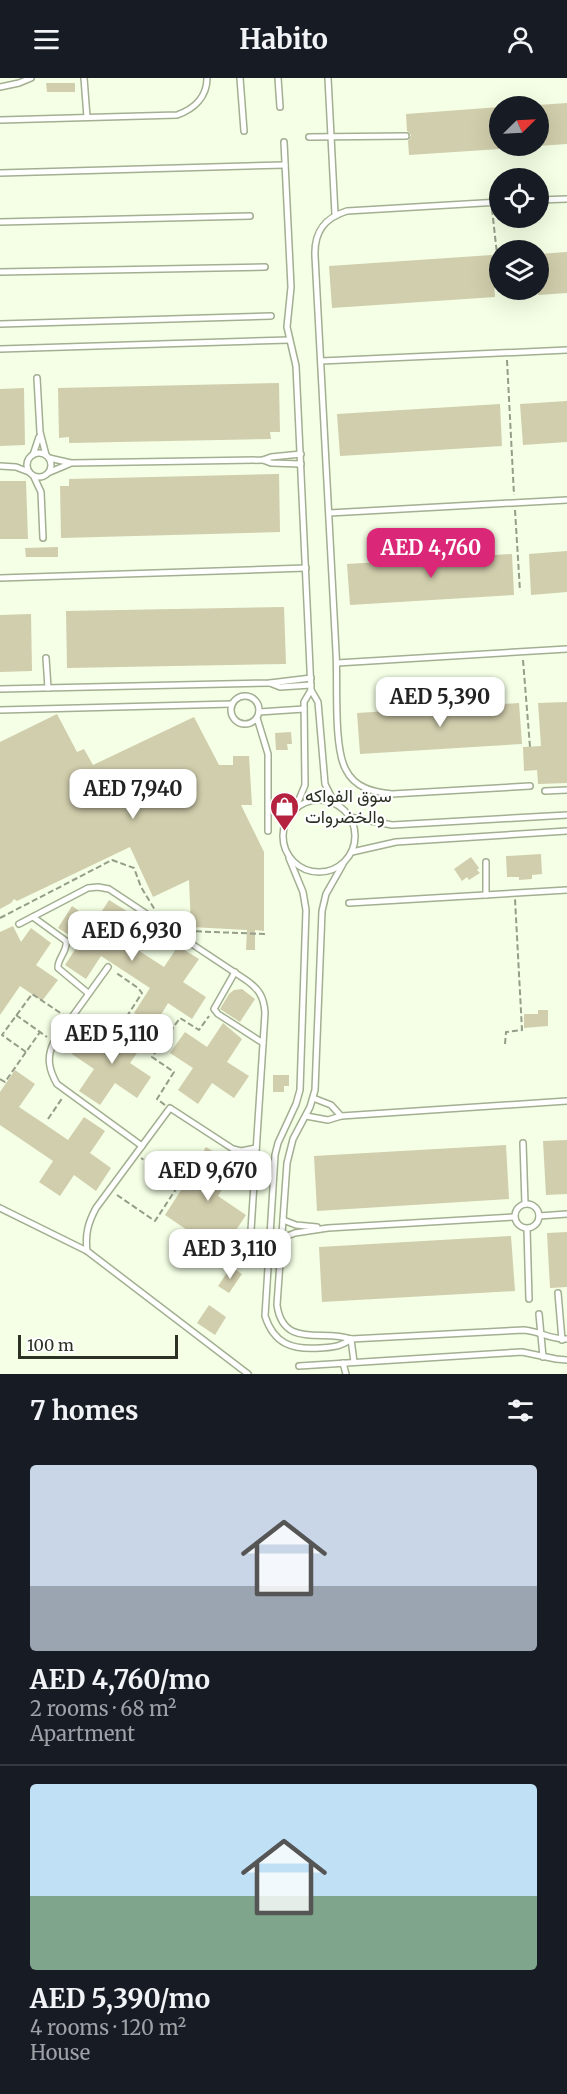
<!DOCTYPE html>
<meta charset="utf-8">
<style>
body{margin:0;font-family:Merriweather,Vazirmatn,serif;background:#242831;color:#f1f3f6;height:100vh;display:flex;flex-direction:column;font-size:22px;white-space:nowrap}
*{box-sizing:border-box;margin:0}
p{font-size:20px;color:#9ea1a6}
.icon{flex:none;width:33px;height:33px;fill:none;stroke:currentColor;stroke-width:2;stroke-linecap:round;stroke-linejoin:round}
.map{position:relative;height:1296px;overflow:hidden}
.side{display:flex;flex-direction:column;background:#171b24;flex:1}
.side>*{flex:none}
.needle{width:39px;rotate:66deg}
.buttons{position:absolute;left:489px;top:18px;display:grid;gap:12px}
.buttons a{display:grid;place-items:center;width:60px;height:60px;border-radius:50%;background:#171b24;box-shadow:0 6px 24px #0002;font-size:30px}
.scale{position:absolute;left:18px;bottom:15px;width:160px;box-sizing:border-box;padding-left:6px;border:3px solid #2c3124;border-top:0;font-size:16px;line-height:21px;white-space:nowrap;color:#2c3124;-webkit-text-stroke:4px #fff;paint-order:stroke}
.price{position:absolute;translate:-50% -51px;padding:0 14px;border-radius:12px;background:#fff;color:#222;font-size:20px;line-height:39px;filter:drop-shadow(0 2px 3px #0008)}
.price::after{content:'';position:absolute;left:50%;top:36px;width:18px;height:14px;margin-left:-9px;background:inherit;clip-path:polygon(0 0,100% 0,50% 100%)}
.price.on{background:#db2777;color:#fff}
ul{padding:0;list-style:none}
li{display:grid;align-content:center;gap:12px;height:318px;padding:0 30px}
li+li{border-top:2px solid #363941}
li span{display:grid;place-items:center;height:186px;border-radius:6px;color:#555}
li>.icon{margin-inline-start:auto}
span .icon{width:108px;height:108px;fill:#fffc;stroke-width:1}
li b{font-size:26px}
h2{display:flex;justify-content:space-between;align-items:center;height:72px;padding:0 30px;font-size:26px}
header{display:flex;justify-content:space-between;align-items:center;height:78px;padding:0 30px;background:#171b24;font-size:27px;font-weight:700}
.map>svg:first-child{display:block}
.building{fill:#d1cead}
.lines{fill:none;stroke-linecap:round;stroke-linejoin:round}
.service-casing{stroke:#a3af91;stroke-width:8}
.path{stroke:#959d89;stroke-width:2;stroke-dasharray:6 3;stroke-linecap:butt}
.service{stroke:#fff;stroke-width:5}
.labels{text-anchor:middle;stroke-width:4.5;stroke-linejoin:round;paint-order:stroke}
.poi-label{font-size:18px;fill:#2c3124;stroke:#fff;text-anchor:start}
</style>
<header><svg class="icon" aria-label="menu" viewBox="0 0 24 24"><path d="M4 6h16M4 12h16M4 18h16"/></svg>Habito<svg class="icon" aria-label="person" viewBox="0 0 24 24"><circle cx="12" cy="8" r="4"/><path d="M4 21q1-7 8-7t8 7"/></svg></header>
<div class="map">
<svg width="567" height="1296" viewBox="0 0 567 1296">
<rect width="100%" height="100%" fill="#f4ffe5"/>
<g class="building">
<polygon points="46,5 75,5 75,14 47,14"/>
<polygon points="567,25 567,66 538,68 538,27"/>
<polygon points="500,29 500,71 409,77 408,63 411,57 407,53 406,36"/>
<polygon points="567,174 567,215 538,217 538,176"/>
<polygon points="492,177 495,219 332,230 329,188"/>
<polygon points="279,305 280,354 270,354 271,361 69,365 69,359 59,360 58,310"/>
<polygon points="24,310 25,367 0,368 0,311"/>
<polygon points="567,323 567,364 523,367 520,326"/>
<polygon points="500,326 502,368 340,378 337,336"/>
<polygon points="279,396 280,454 61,460 60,408 69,408 69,401"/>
<polygon points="0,403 26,403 28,461 0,461"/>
<polygon points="58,469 58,479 26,479 25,470"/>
<polygon points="567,473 567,514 531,517 529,476"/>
<polygon points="512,476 514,517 350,527 347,486"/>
<polygon points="284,529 286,586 67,590 66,533"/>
<polygon points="31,536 32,593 0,594 0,537"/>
<polygon points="567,624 567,705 538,706 537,692 524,693 523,669 541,668 538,625"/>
<polygon points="519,625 522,666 360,676 357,635"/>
<polygon points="57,636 77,674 84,671 93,687 194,639 219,687 233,687 233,678 249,678 252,727 241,727 264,774 264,853 255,852 255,872 246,872 247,852 191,849 189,802 153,819 130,769 17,823 14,821 11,825 0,831 0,664"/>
<polygon points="291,654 292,666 287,666 288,672 276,672 275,655"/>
<polygon points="541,776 542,796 532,797 532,801 519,802 519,799 507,799 506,778"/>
<polygon points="471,779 479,790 477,792 480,795 469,802 467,799 462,803 454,791"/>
<polygon points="109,822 130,835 116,858 164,889 178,868 199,881 183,904 206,919 192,941 168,925 155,947 134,935 150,910 101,878 86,901 65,887 80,864 58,850 72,828 95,844"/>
<polygon points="13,848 21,864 31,850 51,865 36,887 58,902 42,923 20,908 0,937 0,854"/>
<polygon points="242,911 255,921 240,944 220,931 229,916 234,912"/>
<polygon points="538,932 548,932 548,948 524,950 524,936 538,936"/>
<polygon points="223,945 242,961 227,984 249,998 234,1020 212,1005 198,1026 178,1012 193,990 170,975 185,954 207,969"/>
<polygon points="125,948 146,962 130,985 151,999 137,1020 115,1005 100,1027 79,1013 94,991 72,976 87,955 110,970"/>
<polygon points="15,992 35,1006 19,1029 46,1047 68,1062 84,1039 105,1053 90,1075 111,1090 96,1113 74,1097 60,1118 39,1104 53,1083 0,1047 0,1014"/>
<polygon points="273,997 289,997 289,1008 284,1008 284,1014 273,1014"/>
<polygon points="567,1062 567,1116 546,1117 543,1063"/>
<polygon points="506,1067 509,1121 317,1133 314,1078"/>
<polygon points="206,1069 224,1080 226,1078 238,1085 218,1118 246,1137 221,1175 165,1137 194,1092 193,1091"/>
<polygon points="567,1154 567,1209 550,1210 547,1155"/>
<polygon points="511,1158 515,1213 322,1224 319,1169"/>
<polygon points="231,1189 242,1196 229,1215 218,1208"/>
<polygon points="209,1227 226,1239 215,1257 197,1245"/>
</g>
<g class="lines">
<defs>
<g id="service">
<polyline points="84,0 87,39"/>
<polyline points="240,0 244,53"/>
<polyline points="278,0 280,29"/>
<polyline points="328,0 335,136"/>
<polyline points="0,9 19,5 31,0"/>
<path d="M0,42L177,37C194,31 207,19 207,0"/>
<polyline points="309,59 406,58"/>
<polyline points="284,64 291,209 287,249 296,288 311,612 318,624 325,706 331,718 339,728"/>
<polyline points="0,95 285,87"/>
<polyline points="538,122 567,121"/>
<path d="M500,124L347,133C324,140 314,154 315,178C322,310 329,442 336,574C338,603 333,669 346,692C355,710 373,714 392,716L530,708"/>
<polyline points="0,144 250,138"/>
<polyline points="0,194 265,189"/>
<polyline points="0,246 271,238"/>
<polyline points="0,271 289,262"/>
<polyline points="321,283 567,272"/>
<polyline points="37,300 40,354 46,377"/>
<circle cx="39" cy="387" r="12"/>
<polyline points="33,377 39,359"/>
<polyline points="49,380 71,385 263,382 271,379 301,376"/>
<polyline points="263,382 271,385 301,386"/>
<polyline points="0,388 16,389 29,394"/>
<polyline points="50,394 69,386"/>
<polyline points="34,399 41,414 43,460"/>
<polyline points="329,435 567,422"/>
<polyline points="0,500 306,490"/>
<polyline points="46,580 48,610"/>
<polyline points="337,585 567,571"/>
<polyline points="270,605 280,609 311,607"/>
<polyline points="0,611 270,605 311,600"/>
<circle cx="245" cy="632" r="14"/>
<polyline points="0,632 232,626"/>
<polyline points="259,634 304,631"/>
<polyline points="257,640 268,676 268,753"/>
<polyline points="545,713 567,712"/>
<circle cx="319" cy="758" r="36"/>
<polyline points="296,729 305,707 304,624 311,612"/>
<polyline points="350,739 392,747 567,737"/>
<polyline points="352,774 396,764 567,753"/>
<path d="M289,780L303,814L306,832L300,1012L296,1026L278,1065L275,1077L265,1238C274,1266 292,1272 320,1270C332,1269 341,1269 351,1261"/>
<path d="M343,786L326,816L322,833L315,1012L310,1029L293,1061L287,1085L277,1227C283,1271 323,1251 351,1261L524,1252C539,1253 551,1262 567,1261"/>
<polyline points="486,817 486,784"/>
<polyline points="349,825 567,812"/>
<path d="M33,839L66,863C68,873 57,881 58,890L88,915"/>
<path d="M19,846L88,810L98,809L109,811L246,902C259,911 264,919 265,935L249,1183"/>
<path d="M108,889L54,964C46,979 49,992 57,1006L142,1068"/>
<polyline points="235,894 214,931 218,936 263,965"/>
<polyline points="313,1020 331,1027 341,1038"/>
<polyline points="306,1038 328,1042 341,1038 567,1023"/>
<polyline points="523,1065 525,1126"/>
<circle cx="527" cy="1138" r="12"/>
<polyline points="0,1130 87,1173 248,1296"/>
<polyline points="539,1138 567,1136"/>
<polyline points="283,1142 296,1147 317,1149"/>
<polyline points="527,1151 529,1221"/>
<polyline points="282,1160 295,1155 328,1150 514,1139"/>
<path d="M87,1173C85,1156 88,1145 96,1130L170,1030L233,1071L241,1073L256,1070"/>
<polyline points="558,1215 562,1262"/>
<polyline points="539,1236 543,1279"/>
<polyline points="351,1261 354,1284"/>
<polyline points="343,1285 346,1296"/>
<polyline points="299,1288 522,1274 556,1281 567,1282"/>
</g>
</defs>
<use href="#service" class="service-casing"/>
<g class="path">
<polyline points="492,131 500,203"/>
<polyline points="500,212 501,214"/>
<polyline points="507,282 514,417"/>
<polyline points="515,432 520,513"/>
<polyline points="523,582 530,669"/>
<polyline points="0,840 112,782 134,790 141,809 155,832"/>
<polyline points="187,853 265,856"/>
<polyline points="147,863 156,850"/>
<polyline points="129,936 165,961"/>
<polyline points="16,937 47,959"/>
<polyline points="80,941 109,960 114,958 142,915 138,910 115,894"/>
<polyline points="505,966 506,954 522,952 515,821"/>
<polyline points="26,974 2,957 32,916 65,938"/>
<polyline points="0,1001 5,1004 40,954"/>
<polyline points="165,1027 157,1021 174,994 152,979 180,940 199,952 209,938"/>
<polyline points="48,1041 63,1019"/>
<polyline points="117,1117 155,1143 180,1105 141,1080"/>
</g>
<use href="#service" class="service"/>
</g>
<defs>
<symbol id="shop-pin" viewBox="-11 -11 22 30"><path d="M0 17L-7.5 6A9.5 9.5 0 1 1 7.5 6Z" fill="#b42240" stroke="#fff"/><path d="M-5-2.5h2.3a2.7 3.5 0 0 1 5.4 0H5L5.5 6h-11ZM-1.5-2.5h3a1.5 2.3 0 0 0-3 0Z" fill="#fff"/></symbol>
</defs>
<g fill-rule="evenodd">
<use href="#shop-pin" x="268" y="712" width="33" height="45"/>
</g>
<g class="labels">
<g class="poi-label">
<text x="305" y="724">سوق الفواكه<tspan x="305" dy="21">والخضروات</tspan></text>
</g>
</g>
</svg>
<div class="buttons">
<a><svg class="needle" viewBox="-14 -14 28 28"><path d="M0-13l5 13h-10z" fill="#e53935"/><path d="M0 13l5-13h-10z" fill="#9ea1a6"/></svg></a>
<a><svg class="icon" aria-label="locate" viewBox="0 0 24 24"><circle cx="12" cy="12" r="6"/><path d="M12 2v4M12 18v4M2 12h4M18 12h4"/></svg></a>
<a><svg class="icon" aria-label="layers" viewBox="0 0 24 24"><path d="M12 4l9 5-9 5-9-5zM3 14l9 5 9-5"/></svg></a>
</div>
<div class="scale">100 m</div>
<b class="price on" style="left:431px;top:501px">AED 4,760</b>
<b class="price" style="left:440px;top:650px">AED 5,390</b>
<b class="price" style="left:133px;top:742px">AED 7,940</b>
<b class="price" style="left:132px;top:884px">AED 6,930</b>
<b class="price" style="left:112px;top:987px">AED 5,110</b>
<b class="price" style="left:208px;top:1124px">AED 9,670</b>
<b class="price" style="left:230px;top:1202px">AED 3,110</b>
</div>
<section class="side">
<h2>7 homes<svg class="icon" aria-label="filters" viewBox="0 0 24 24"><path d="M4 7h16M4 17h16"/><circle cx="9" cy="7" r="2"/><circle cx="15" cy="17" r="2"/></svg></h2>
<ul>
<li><span style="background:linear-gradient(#c9d6e8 65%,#9aa5b1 0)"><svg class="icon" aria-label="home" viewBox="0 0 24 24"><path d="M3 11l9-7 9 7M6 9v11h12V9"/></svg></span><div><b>AED 4,760/mo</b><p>2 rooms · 68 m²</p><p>Apartment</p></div></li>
<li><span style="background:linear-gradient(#bfe0f5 60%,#7fa58c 0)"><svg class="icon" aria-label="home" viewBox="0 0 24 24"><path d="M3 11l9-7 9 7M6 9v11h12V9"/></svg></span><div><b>AED 5,390/mo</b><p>4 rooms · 120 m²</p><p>House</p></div></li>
</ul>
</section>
